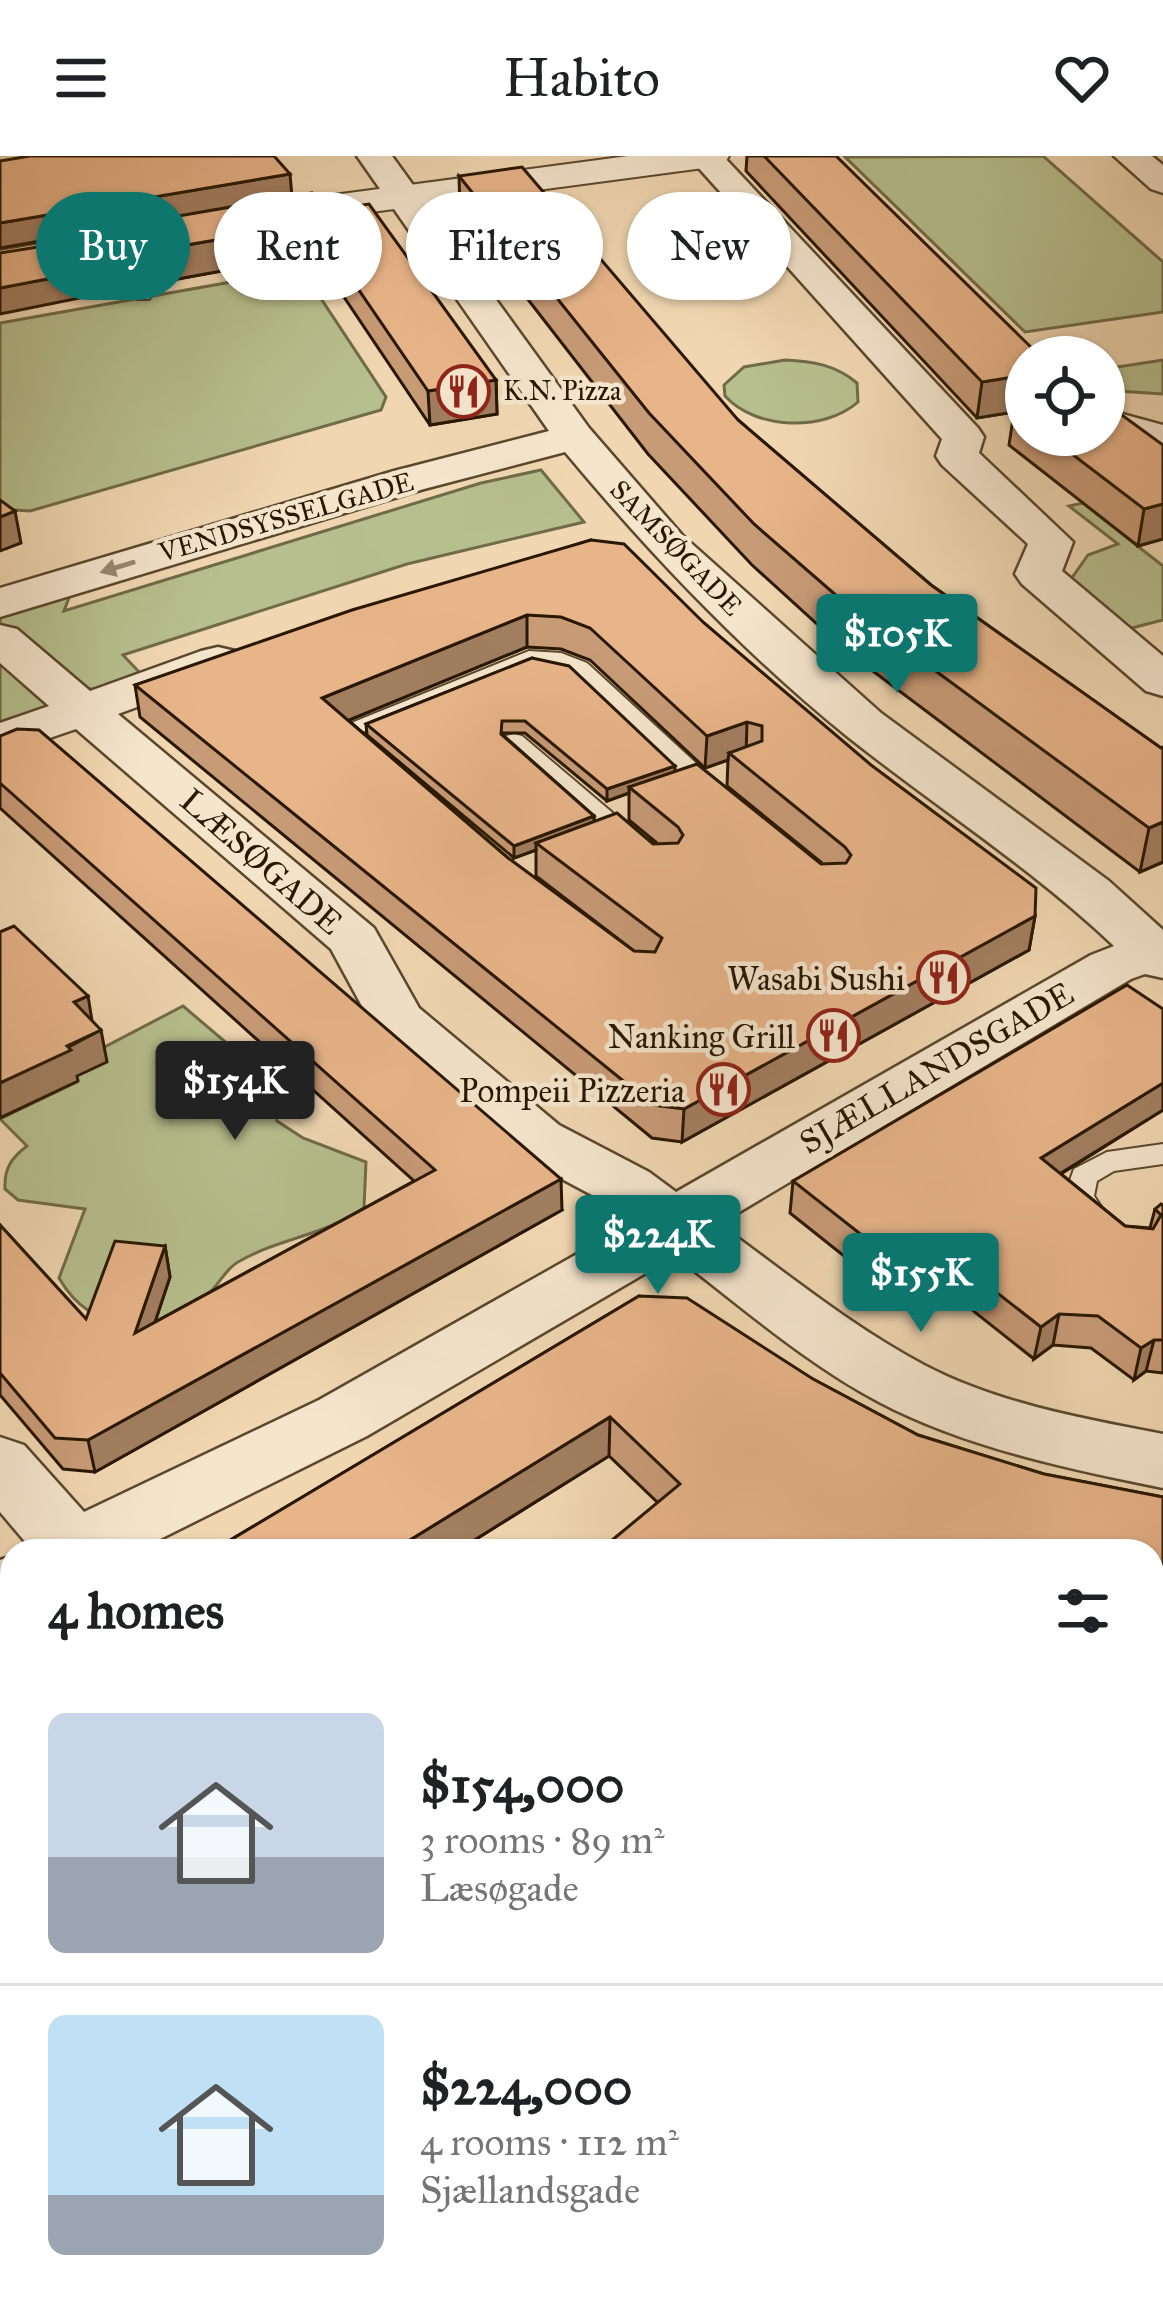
<!DOCTYPE html>
<meta charset="utf-8">
<style>
body{margin:0;font-family:"IM FELL Great Primer",serif;background:#f6f6f6;color:#202124;height:100vh;display:flex;flex-direction:column;font-size:45px;white-space:nowrap}
*{box-sizing:border-box;margin:0}
p{font-size:39px;color:#757577}
.icon{flex:none;width:66px;height:66px;fill:none;stroke:currentColor;stroke-width:2;stroke-linecap:round;stroke-linejoin:round}
.map{position:relative;flex:1;overflow:hidden}
.drawer{position:absolute;left:0px;top:1383px;width:1164px;height:771px;display:flex;flex-direction:column;background:#fff;border-radius:36px 36px 0 0;box-shadow:0 3px 9px #0004}
.drawer>*{flex:none}
.hud{position:absolute;left:36px;top:36px;width:1092px;height:108px;display:flex;gap:24px}
.fabs{position:absolute;left:1005px;top:180px;display:grid;gap:24px}
.fabs a{display:grid;place-items:center;width:120px;height:120px;border-radius:50%;background:#fff;box-shadow:0 3px 9px #0004;font-size:60px}
.price{position:absolute;translate:-50% -102px;padding:0 27px;border-radius:12px;background:#0f766e;color:#fff;font-size:39px;line-height:78px;filter:drop-shadow(0 3px 6px #0008)}
.price::after{content:'';position:absolute;left:50%;top:72px;width:36px;height:27px;margin-left:-18px;background:inherit;clip-path:polygon(0 0,100% 0,50% 100%)}
.price.current{background:#222;color:#fff}
ul{padding:0;list-style:none}
li{display:flex;align-items:center;gap:36px;height:300px;padding:0 48px}
li+li{border-top:3px solid #e0e0e0}
li span{display:grid;place-items:center;flex:none;width:336px;height:240px;border-radius:18px;color:#555}
li>.icon{margin-inline-start:auto}
span .icon{width:144px;height:144px;fill:#fffc;stroke-width:1}
li b{font-size:51px}
h2{display:flex;justify-content:space-between;align-items:center;height:144px;padding:0 48px;font-size:51px}
.chip{padding:0 42px;border-radius:54px;background:#fff;box-shadow:0 3px 9px #0004;font-size:42px;line-height:108px}
.chip.current{background:#0f766e;color:#fff}
header{display:flex;justify-content:space-between;align-items:center;height:156px;padding:0 48px;background:#fff;font-size:54px;font-weight:600}
.map>svg:first-child{display:block}
.green{fill:#b7bf8e;stroke:#706b48;stroke-width:3}
.lines{fill:none;stroke-linecap:round;stroke-linejoin:round}
.service-casing{stroke:#5a472d;stroke-width:4}
.minor-casing{stroke:#5a472d;stroke-width:5}
.tertiary-casing{stroke:#5a472d;stroke-width:4}
.service{fill:#f5e5cd;fill-rule:evenodd}
.minor{fill:#f5e5cd;fill-rule:evenodd}
.tertiary{fill:#f5e5cd;fill-rule:evenodd}
.wall{fill:#c89b77;stroke:#281701;stroke-width:3;fill-rule:evenodd}
.shaded-wall{fill:#a27e61;stroke:#281701;stroke-width:3}
.building{fill:#e8b48a;stroke:#281701;stroke-width:3;fill-rule:evenodd}
.oneway{fill:#998871}
.labels{text-anchor:middle;stroke-width:9;stroke-linejoin:round;paint-order:stroke}
.far-poi-label{font-size:27px;fill:#281701;stroke:#f5e5cd;text-anchor:start}
.far-street-label{font-size:27px;fill:#281701;stroke:#f5e5cd}
.street-label{font-size:33px;fill:#281701;stroke:#f5e5cd}
.poi-label{font-size:33px;fill:#281701;stroke:#f5e5cd;text-anchor:end}
</style>
<header><svg class="icon" aria-label="menu" viewBox="0 0 24 24"><path d="M4 6h16M4 12h16M4 18h16"/></svg>Habito<svg class="icon" aria-label="heart" viewBox="0 0 24 24"><path d="M12 20l-8-8c-3-5 5-10 8-4 3-6 11-1 8 4z"/></svg></header>
<div class="map">
<svg width="1163" height="2153" viewBox="0 0 1163 2153">
<rect width="100%" height="100%" fill="#f0d7b2"/>
<filter id="stains"><feTurbulence type="fractalNoise" baseFrequency=".00167" numOctaves="4"/><feColorMatrix values="0 0 0 0 .2 0 0 0 0 .09 0 0 0 0 .02 0 0 0 .5 -.17"/></filter>
<radialGradient id="worn" r=".72"><stop offset=".6" stop-color="#630" stop-opacity="0"/><stop offset="1" stop-color="#630" stop-opacity=".3"/></radialGradient>
<g class="green">
<polygon points="1043,0 1163,106 1163,156 1025,176 845,1"/>
<polygon points="282,117 306,120 386,241 381,254 30,355 0,353 0,167"/>
<path d="M785,204C812,205 836,209 857,227L858,246C824,276 756,274 725,240L724,229L744,211Z"/>
<polygon points="1163,204 1163,238 1104,234 1104,213"/>
<polygon points="541,314 584,366 407,408 123,499 142,519 103,533 84,533 0,472 0,460 73,431 64,455 481,327"/>
<polygon points="1083,347 1163,410 1163,464 1124,474 1069,426 1088,399 1118,388 1069,350"/>
<polygon points="0,500 47,539 45,552 0,574"/>
<path d="M183,850L270,924L277,965L303,982L366,1006L364,1052C324,1080 279,1082 238,1106C224,1114 219,1130 207,1139C157,1178 93,1181 59,1122L85,1053L18,1044L5,1033C4,1013 11,1002 27,990L0,963L77,926L74,922L97,895Z"/>
<polygon points="0,1595 8,1597 12,1825 0,1834"/>
</g>
<g class="lines">
<defs>
<g id="service">
<polygon points="101,84 113,84 152,139 149,143 137,143 98,88"/>
<polygon points="529,495 561,497 587,507 724,633 724,643 706,643 571,517 532,509 357,578 370,591 366,596 350,596 329,576"/>
<polygon points="514,578 522,580 641,681 645,686 641,691 623,691 506,590 506,580"/>
<polygon points="1163,988 1163,1008 1114,1015 1097,1025 1094,1040 1110,1064 1095,1074 1084,1071 1064,1041 1074,1013 1107,996"/>
</g>
<g id="minor">
<path d="M357,0H392L589,272L682,379L881,557L1109,725L1163,774V822L1145,818L1131,823L719,1068C786,1117 851,1170 924,1209C996,1247 1084,1263 1163,1278V1332C1069,1313 964,1291 879,1246C805,1207 741,1150 675,1100L367,1280L136,1395H33L0,1356V1281L24,1289L84,1356L319,1244L632,1067L605,1046L517,999L376,876L331,793L76,573L0,599V567L49,550L0,507V469L17,473L90,535L201,495L218,491L235,495L242,505L235,515L118,558L374,772L419,852L559,969L649,1016L676,1036L1091,799L1114,790C1032,712 936,651 848,581C744,497 650,398 565,296L424,333L0,461V432L394,315L549,275Z"/>
<polygon points="688,0 723,0 978,272 984,281 979,297 1073,386 1062,415 1163,500 1163,540 1146,535 1022,428 1015,418 1028,388 942,309 936,300 942,283"/>
<polygon points="1114,0 1152,0 1163,9 1163,37 1151,33"/>
<polygon points="1104,253 1163,269 1163,295 1104,278"/>
<polygon points="12,1400 12,1461 0,1466 0,1404"/>
<polygon points="0,1908 12,1910 12,1994 0,1992"/>
<polygon points="0,2070 12,2072 12,2142 47,2142 44,2149 0,2153"/>
<polygon points="1152,2072 1163,2074 1163,2153 1130,2153 1117,2142 1152,2142"/>
<polygon points="136,2142 297,2142 302,2153 141,2153"/>
</g>
<polygon id="tertiary" points="628,0 729,0 724,8 711,11 326,62 0,119 0,95 326,40"/>
</defs>
<use href="#service" class="service-casing"/>
<use href="#minor" class="minor-casing"/>
<use href="#tertiary" class="tertiary-casing"/>
<use href="#service" class="service"/>
<use href="#minor" class="minor"/>
<use href="#tertiary" class="tertiary"/>
</g>
<g class="wall">
<polygon points="747,0 836,0 1026,201 1026,279 1104,279 1163,289 1163,383 1138,390 1009,289 1014,256 977,262 746,15"/>
<polygon points="459,20 738,264 931,429 1161,592 1163,706 1140,716 849,497 752,409 648,298 460,56"/>
<polygon points="292,41 326,54 496,224 497,258 430,269 315,98 150,128 130,101 126,70 0,92"/>
<path d="M591,384L704,467L1035,760L1029,794L682,986L652,982L140,561L135,529ZM527,491L561,493L590,504L705,612L728,604L727,630L822,707L675,615L532,502L366,568L367,579L514,702L536,694V720L634,795L508,702L348,564ZM503,577H525L607,645L629,637V664L657,687L594,666V660L503,579Z"/>
<polygon points="0,580 562,1054 95,1316 63,1313 0,1239 0,1069 86,1163 165,1090 170,1121 155,1166 414,1025 0,652"/>
<polygon points="1163,853 1163,954 1061,1018 1125,1070 1150,1072 1155,1053 1163,1049 1163,1217 1146,1215 1134,1224 1091,1192 1053,1189 1034,1203 918,1111 883,1131 790,1057 793,1025"/>
<polygon points="639,1140 813,1223 918,1279 1044,1318 1163,1341 1163,1464 1161,1464 1157,1476 1152,1475 1152,1395 599,1395 658,1347 609,1300 457,1395 212,1395"/>
<polygon points="1152,1539 1163,1541 1163,2010 1152,2008"/>
</g>
<g class="shaded-wall">
<polygon points="290,18 292,41 0,92 0,67"/>
<polygon points="313,67 315,98 150,128 146,96"/>
<polygon points="121,109 124,133 0,158 0,132"/>
<polygon points="1026,219 1026,254 1014,253 1014,256 977,262 982,226"/>
<polygon points="496,224 497,258 430,269 428,235"/>
<polygon points="1163,348 1163,383 1138,390 1144,353"/>
<polygon points="15,355 21,387 0,395 0,361"/>
<polygon points="527,459 527,491 325,574 322,542"/>
<polygon points="747,566 746,599 729,597 728,604 705,612 707,580"/>
<polygon points="675,610 675,622 629,631 629,637 607,645 607,633"/>
<polygon points="594,660 594,671 536,687 536,694 514,702 514,690"/>
<polygon points="1163,666 1163,706 1140,716 1149,672"/>
<polygon points="1035,760 1029,794 682,986 684,953"/>
<polygon points="88,840 93,871 74,846"/>
<polygon points="101,874 107,906 77,920 78,925 0,962 0,927"/>
<polygon points="1163,927 1163,954 1035,1033 1041,1002"/>
<polygon points="561,1023 562,1054 95,1316 88,1284"/>
<polygon points="923,1079 918,1111 883,1131 887,1099"/>
<polygon points="165,1090 170,1121 141,1208 135,1177"/>
<polygon points="1059,1158 1053,1189 1034,1203 1041,1171"/>
<polygon points="1154,1184 1146,1215 1134,1224 1141,1192"/>
<polygon points="610,1261 609,1300 457,1395 392,1395"/>
</g>
<g class="building">
<polygon points="30,0 274,0 290,18 0,67 0,5"/>
<polygon points="764,0 836,0 1041,201 1026,201 1026,219 982,226"/>
<polygon points="522,11 738,264 931,429 1161,592 1163,591 1163,666 1149,672 853,454 754,368 649,257 459,20"/>
<polygon points="312,37 326,54 369,48 496,224 428,235 313,67 146,96 126,69"/>
<polygon points="101,81 121,109 0,132 0,97"/>
<polygon points="1104,246 1163,289 1163,348 1144,353 1047,279 1104,279"/>
<polygon points="1026,251 1026,263 1014,253"/>
<polygon points="0,344 15,355 0,361"/>
<path d="M591,384L624,388L704,467L871,609L1036,732L1035,760L684,953L653,949L135,529L352,454ZM527,459L561,461L590,472L707,580L747,566L762,570V585L729,597L845,691L851,699L846,707L821,708L697,608L629,631L678,671L683,679L678,687L653,688L617,657L536,687L662,782L655,796L634,795L508,702L322,542Z"/>
<polygon points="532,502 569,510 675,610 607,633 525,565 502,565 501,578 594,660 514,690 366,568"/>
<polygon points="17,573 39,574 561,1023 88,1284 55,1282 0,1217 0,1069 86,1163 115,1085 165,1090 135,1177 435,1014 0,627 0,580"/>
<polygon points="14,770 88,840 74,846 101,874 67,890 71,894 0,927 0,776"/>
<polygon points="1127,829 1163,853 1163,927 1041,1002 1125,1070 1153,1073 1161,1059 1155,1053 1161,1048 1163,1049 1163,1184 1154,1184 1141,1192 1098,1160 1059,1158 1041,1171 923,1079 887,1099 793,1025"/>
<polygon points="639,1140 687,1142 813,1223 918,1279 1044,1318 1163,1341 1163,1437 1152,1435 1152,1395 998,1395 993,1393 992,1395 599,1395 680,1328 610,1261 392,1395 388,1393 385,1395 212,1395"/>
<polygon points="1152,1539 1163,1541 1163,1975 1152,1973"/>
</g>
<defs><path id="oneway-solid" d="M-6-.8H1V-3.2L6.5 0L1 3.2V.8H-6Z" transform="scale(3)"/></defs>
<use class="oneway" href="#oneway-solid" transform="translate(118 411) rotate(163)"/>
<defs>
<symbol id="restaurant-ring" viewBox="-11 -11 22 22"><circle r="9.5" fill="#f5e5cd" stroke="#8f2418" stroke-width="1.5"/><path d="M-5-6h1v4h1v-4h1v4h1v-4h1v5L-1.5 .5V6h-2V.5L-5-1ZM5-6V6H3V1.5H1.5Q1.5-4 5-6Z" fill="#8f2418"/></symbol>
</defs>
<g fill-rule="evenodd">
<use href="#restaurant-ring" x="434" y="206" width="59" height="59"/>
<use href="#restaurant-ring" x="914" y="792" width="59" height="59"/>
<use href="#restaurant-ring" x="804" y="850" width="59" height="59"/>
<use href="#restaurant-ring" x="694" y="904" width="59" height="59"/>
</g>
<g class="labels">
<g class="far-poi-label">
<text x="503" y="244">K.N. Pizza</text>
</g>
<g class="far-street-label">
<text transform="translate(286 361) rotate(-16)" y="9">VENDSYSSELGADE</text>
<text transform="translate(676 392) rotate(46)" y="9">SAMSØGADE</text>
</g>
<g class="street-label">
<text transform="translate(262 705) rotate(41)" y="12">LÆSØGADE</text>
<text transform="translate(936 911) rotate(-30)" y="12">SJÆLLANDSGADE</text>
</g>
<g class="poi-label">
<text x="905" y="834">Wasabi Sushi</text>
<text x="795" y="892">Nanking Grill</text>
<text x="685" y="946">Pompeii Pizzeria</text>
</g>
</g>
<rect width="100%" height="100%" filter="url(#stains)"/>
<rect width="100%" height="100%" fill="url(#worn)"/>
</svg>
<div class="fabs">
<a><svg class="icon" aria-label="locate" viewBox="0 0 24 24"><circle cx="12" cy="12" r="6"/><path d="M12 2v4M12 18v4M2 12h4M18 12h4"/></svg></a>
</div>
<b class="price" style="left:897px;top:540px">$105K</b>
<b class="price current" style="left:235px;top:987px">$154K</b>
<b class="price" style="left:658px;top:1141px">$224K</b>
<b class="price" style="left:921px;top:1179px">$155K</b>
<div class="hud">
<a class="chip current">Buy</a>
<a class="chip">Rent</a>
<a class="chip">Filters</a>
<a class="chip">New</a>
</div>
<section class="drawer">
<h2>4 homes<svg class="icon" aria-label="filters" viewBox="0 0 24 24"><path d="M4 7h16M4 17h16"/><circle cx="9" cy="7" r="2"/><circle cx="15" cy="17" r="2"/></svg></h2>
<ul>
<li><span style="background:linear-gradient(#c9d6e8 60%,#9aa5b1 0)"><svg class="icon" aria-label="home" viewBox="0 0 24 24"><path d="M3 11l9-7 9 7M6 9v11h12V9"/></svg></span><div><b>$154,000</b><p>3 rooms · 89 m²</p><p>Læsøgade</p></div></li>
<li><span style="background:linear-gradient(#bfe0f5 75%,#9aa5b1 0)"><svg class="icon" aria-label="home" viewBox="0 0 24 24"><path d="M3 11l9-7 9 7M6 9v11h12V9"/></svg></span><div><b>$224,000</b><p>4 rooms · 112 m²</p><p>Sjællandsgade</p></div></li>
</ul>
</section>
</div>
